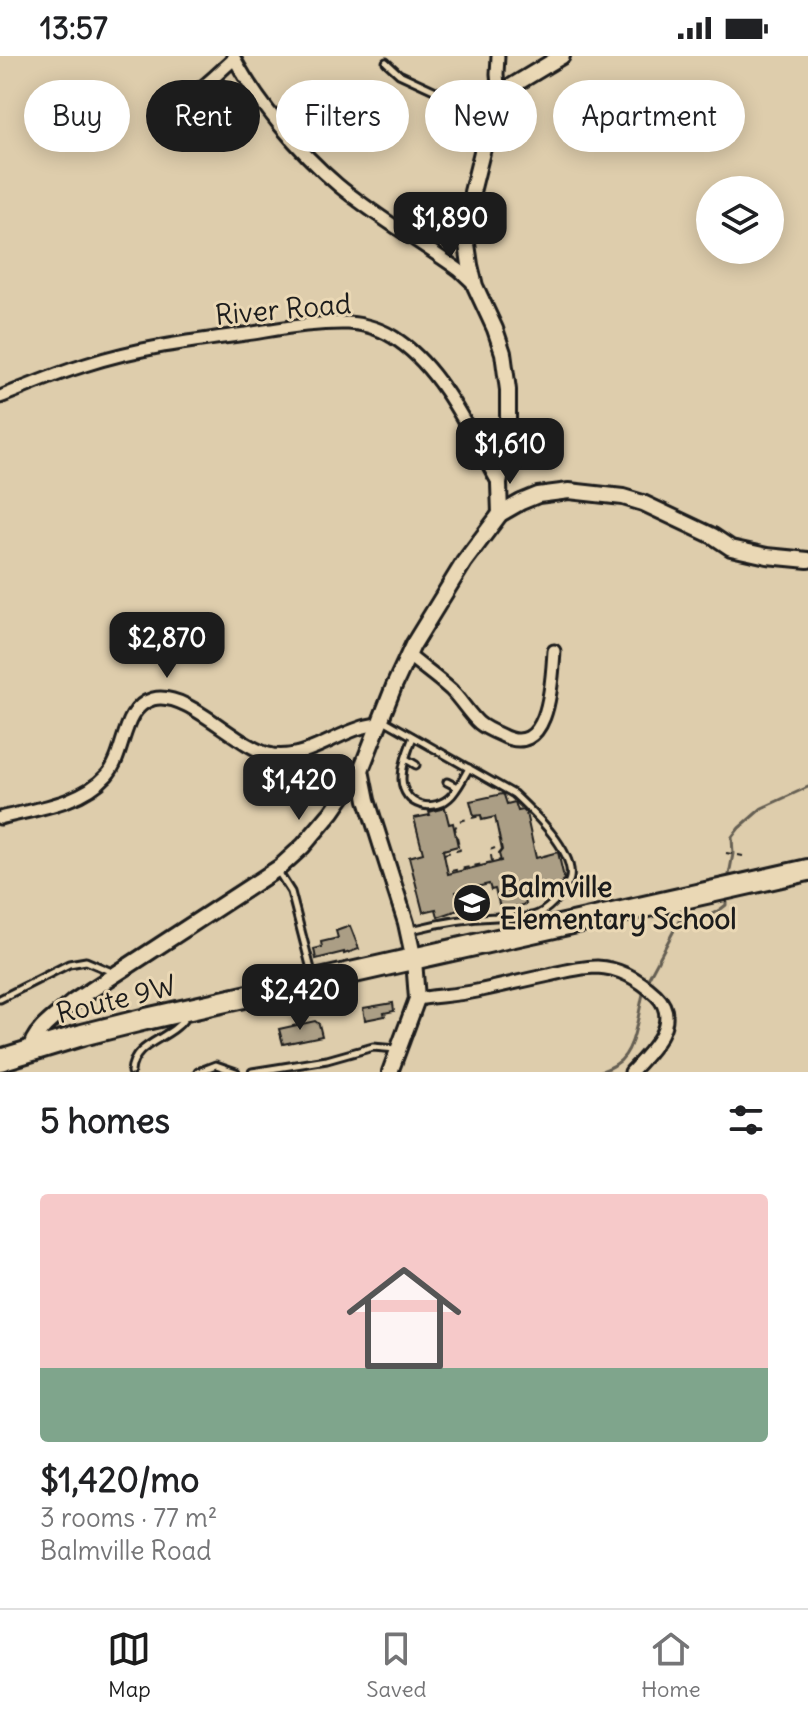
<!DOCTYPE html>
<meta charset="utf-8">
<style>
body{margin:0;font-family:Delius,sans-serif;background:#f6f6f6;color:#202124;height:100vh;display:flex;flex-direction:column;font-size:30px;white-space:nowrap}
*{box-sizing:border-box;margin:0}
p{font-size:26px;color:#757577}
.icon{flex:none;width:44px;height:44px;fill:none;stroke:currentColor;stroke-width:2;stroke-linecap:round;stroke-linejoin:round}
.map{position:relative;height:1016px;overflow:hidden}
.side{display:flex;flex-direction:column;background:#fff;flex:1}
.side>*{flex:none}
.banner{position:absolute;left:24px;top:24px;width:760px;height:72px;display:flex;gap:16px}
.controls{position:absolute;left:696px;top:120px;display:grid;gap:16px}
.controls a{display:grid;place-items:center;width:88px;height:88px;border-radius:50%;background:#fff;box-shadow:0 4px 20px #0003;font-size:40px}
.price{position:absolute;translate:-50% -68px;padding:0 18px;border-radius:16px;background:#1c1c1c;color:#fff;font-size:26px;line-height:52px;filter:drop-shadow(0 2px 4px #0008)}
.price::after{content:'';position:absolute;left:50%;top:48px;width:24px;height:18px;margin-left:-12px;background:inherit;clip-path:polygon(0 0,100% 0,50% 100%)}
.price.on{background:#222;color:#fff}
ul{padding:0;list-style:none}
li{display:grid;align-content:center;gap:16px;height:424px;padding:0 40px}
li span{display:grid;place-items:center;height:248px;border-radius:8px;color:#555}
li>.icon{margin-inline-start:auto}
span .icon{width:144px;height:144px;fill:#fffc;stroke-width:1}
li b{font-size:34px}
h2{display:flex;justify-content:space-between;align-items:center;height:96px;padding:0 40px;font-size:34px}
.chip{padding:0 28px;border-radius:36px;background:#fff;box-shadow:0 4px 20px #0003;font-size:28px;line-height:72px}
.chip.on{background:#1c1c1c;color:#fff}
.status{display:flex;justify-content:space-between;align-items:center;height:56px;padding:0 40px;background:#fff;direction:ltr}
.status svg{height:22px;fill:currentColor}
.dock{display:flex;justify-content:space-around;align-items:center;height:112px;border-top:2px solid #e0e0e0;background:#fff;font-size:22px;color:#757577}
.dock a{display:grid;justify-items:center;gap:4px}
.dock .on{color:#1c1c1c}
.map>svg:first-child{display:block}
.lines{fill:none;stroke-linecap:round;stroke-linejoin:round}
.stream{stroke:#655f52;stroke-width:3}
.building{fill:#ab9e85;stroke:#1c1c1c;stroke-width:2}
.lane-casing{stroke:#1c1c1c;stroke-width:11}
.street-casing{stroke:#1c1c1c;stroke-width:17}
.secondary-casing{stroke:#1c1c1c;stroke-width:20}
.highway-casing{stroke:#1c1c1c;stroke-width:26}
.path{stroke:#1c1c1c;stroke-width:2;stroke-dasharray:6 6;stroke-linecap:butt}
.lane{stroke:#ead8b5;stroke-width:5}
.street{stroke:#ead8b5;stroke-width:11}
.secondary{stroke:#ead8b5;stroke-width:14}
.highway{stroke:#ead8b5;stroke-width:20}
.labels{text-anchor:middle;stroke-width:6;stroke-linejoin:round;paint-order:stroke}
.street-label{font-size:28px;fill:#1c1c1c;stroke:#ead8b5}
.poi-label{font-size:28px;font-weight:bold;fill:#1c1c1c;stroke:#ead8b5;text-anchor:start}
</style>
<div class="status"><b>13:57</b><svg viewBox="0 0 49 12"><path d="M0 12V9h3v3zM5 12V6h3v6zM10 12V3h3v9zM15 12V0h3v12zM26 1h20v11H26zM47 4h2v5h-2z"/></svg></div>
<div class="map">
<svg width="808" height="1016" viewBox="0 0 808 1016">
<rect width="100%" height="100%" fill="#decdac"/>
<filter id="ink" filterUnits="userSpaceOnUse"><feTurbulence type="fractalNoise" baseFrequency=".0125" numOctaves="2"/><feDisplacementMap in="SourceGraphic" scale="16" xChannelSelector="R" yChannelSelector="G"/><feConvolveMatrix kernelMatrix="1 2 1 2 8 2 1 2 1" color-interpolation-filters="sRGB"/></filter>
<g filter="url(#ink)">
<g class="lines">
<g class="stream">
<polyline points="728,824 733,798 732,781 739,772 762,752 808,731"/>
<path d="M647,925L679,865C697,864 711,862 726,849V842"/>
<path d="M599,1016C604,1014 611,1012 616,1008C635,997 638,958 643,938"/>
</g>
</g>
<g class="building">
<polygon points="502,738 504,739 507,748 515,746 518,755 523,754 526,757 536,802 558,796 564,822 562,827 523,838 526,848 501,855 495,833 491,834 489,828 456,836 461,853 438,861 436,853 423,856 409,801 423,797 414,762 430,759 429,756 445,752 449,768 453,767 458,790 443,794 448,818 501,805 499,798 502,794 495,761 482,764 481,759 474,760 470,745"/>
<polygon points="350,870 359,893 344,898 344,896 316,903 314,893 322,891 321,886 338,882 336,875"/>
<polygon points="393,947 394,955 384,957 385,960 365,964 363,952"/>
<polygon points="315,965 319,968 322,980 283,988 279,973"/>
</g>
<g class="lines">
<defs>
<g id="lane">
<polyline points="386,6 399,18 490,60"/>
<path d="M382,663L514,738C532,755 575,795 570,822C569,828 564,833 561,838C555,845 547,854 538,858C525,864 510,860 496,861C468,862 438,867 411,874"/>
<path d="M413,681C408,694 402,709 402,723C403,751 435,758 452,739C459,731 464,721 469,712"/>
<polyline points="406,703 416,709"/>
<polyline points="447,726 457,731"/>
<polyline points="277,814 291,836 313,921"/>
<polyline points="0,943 69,908 86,905 112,916"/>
<path d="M131,1016C133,986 170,984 185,962"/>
<polyline points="198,1016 216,1009 236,1016"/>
<polyline points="252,1016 327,1004 373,991 396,993"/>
</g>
<g id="street">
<path d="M233,0C257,46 298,95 338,129C375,160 419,185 459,214L475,229"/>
<polyline points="498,0 497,18 499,41"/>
<path d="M166,49C192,46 214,20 234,3"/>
<path d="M0,341C28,330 56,318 85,309C137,292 192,285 246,278C279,273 314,266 348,267C366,268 385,275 399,285C444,316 472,381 499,428"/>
<path d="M408,599C422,611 438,622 451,634C461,644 469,658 479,667C485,672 494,676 501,679C550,705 552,624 554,595"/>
<path d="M0,762C35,753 81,748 107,719C126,698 121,652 153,643C189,634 237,693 273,699C305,703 331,681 360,672C366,670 372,669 378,668"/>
<path d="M417,943C437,940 457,939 477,935C501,930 525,924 549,919C565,915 581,911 597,911C620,912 640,924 656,939C683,965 649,997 631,1016"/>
</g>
<g id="secondary">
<polyline points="500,458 499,428 508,365 508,334 503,297 495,273 475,230 470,209 467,188 472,136 491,60 499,41 507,33 562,0"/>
<polyline points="361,714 367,744 406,867 414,904 417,943 390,1016"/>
<path d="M30,995C33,974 58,959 73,946L280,811L303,790L332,756L361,714L394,630L413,589L464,506L500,458L521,446L538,439L569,435L623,441L643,447L713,480L731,492L767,500L808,504"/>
</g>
<polyline id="highway" points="0,1004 82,979 146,963 808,814"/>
</defs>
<use href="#lane" class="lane-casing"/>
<use href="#street" class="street-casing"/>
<use href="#secondary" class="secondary-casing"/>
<use href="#highway" class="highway-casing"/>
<g class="path">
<polyline points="726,797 743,800"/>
<polyline points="444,798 460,794 455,772 459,765 481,760"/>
<polyline points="492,805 490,794 495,792"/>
<polyline points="451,815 501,804"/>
</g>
<use href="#lane" class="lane"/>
<use href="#street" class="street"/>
<use href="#secondary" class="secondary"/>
<use href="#highway" class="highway"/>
</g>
</g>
<defs>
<symbol id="school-disc" viewBox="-11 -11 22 22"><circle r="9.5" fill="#1c1c1c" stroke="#ead8b5"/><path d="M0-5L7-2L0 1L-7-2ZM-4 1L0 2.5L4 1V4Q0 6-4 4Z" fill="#fff"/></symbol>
</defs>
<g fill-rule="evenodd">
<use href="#school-disc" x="450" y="825" width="44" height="44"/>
</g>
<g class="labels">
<g class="street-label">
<text transform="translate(283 253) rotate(-5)" y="10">River Road</text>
<text transform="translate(116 943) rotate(-14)" y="10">Route 9W</text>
</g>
<g class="poi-label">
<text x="500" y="841">Balmville<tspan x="500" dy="32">Elementary School</tspan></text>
</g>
</g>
</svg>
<div class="controls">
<a><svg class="icon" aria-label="layers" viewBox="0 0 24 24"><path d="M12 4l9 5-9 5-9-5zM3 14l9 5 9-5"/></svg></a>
</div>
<b class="price" style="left:450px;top:204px">$1,890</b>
<b class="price" style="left:510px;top:430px">$1,610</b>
<b class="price" style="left:167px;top:624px">$2,870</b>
<b class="price on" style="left:299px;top:766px">$1,420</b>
<b class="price" style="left:300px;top:976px">$2,420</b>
<div class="banner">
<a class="chip">Buy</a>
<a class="chip on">Rent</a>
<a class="chip">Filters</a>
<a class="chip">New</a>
<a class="chip">Apartment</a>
</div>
</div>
<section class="side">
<h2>5 homes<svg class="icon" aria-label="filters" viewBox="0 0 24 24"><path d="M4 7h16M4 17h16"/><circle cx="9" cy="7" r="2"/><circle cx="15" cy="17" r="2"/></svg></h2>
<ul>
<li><span style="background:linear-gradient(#f6c9c9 70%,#7fa58c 0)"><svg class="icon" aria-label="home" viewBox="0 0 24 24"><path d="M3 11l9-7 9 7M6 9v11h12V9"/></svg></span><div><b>$1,420/mo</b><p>3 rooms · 77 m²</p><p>Balmville Road</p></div></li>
</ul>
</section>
<nav class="dock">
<a class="on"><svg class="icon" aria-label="map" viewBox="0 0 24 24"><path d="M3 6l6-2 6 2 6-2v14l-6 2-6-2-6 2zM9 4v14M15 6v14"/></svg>Map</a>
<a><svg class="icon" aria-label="saved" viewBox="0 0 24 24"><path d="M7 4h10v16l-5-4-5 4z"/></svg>Saved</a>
<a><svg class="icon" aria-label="home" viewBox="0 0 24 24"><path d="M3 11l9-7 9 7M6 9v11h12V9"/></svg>Home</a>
</nav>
